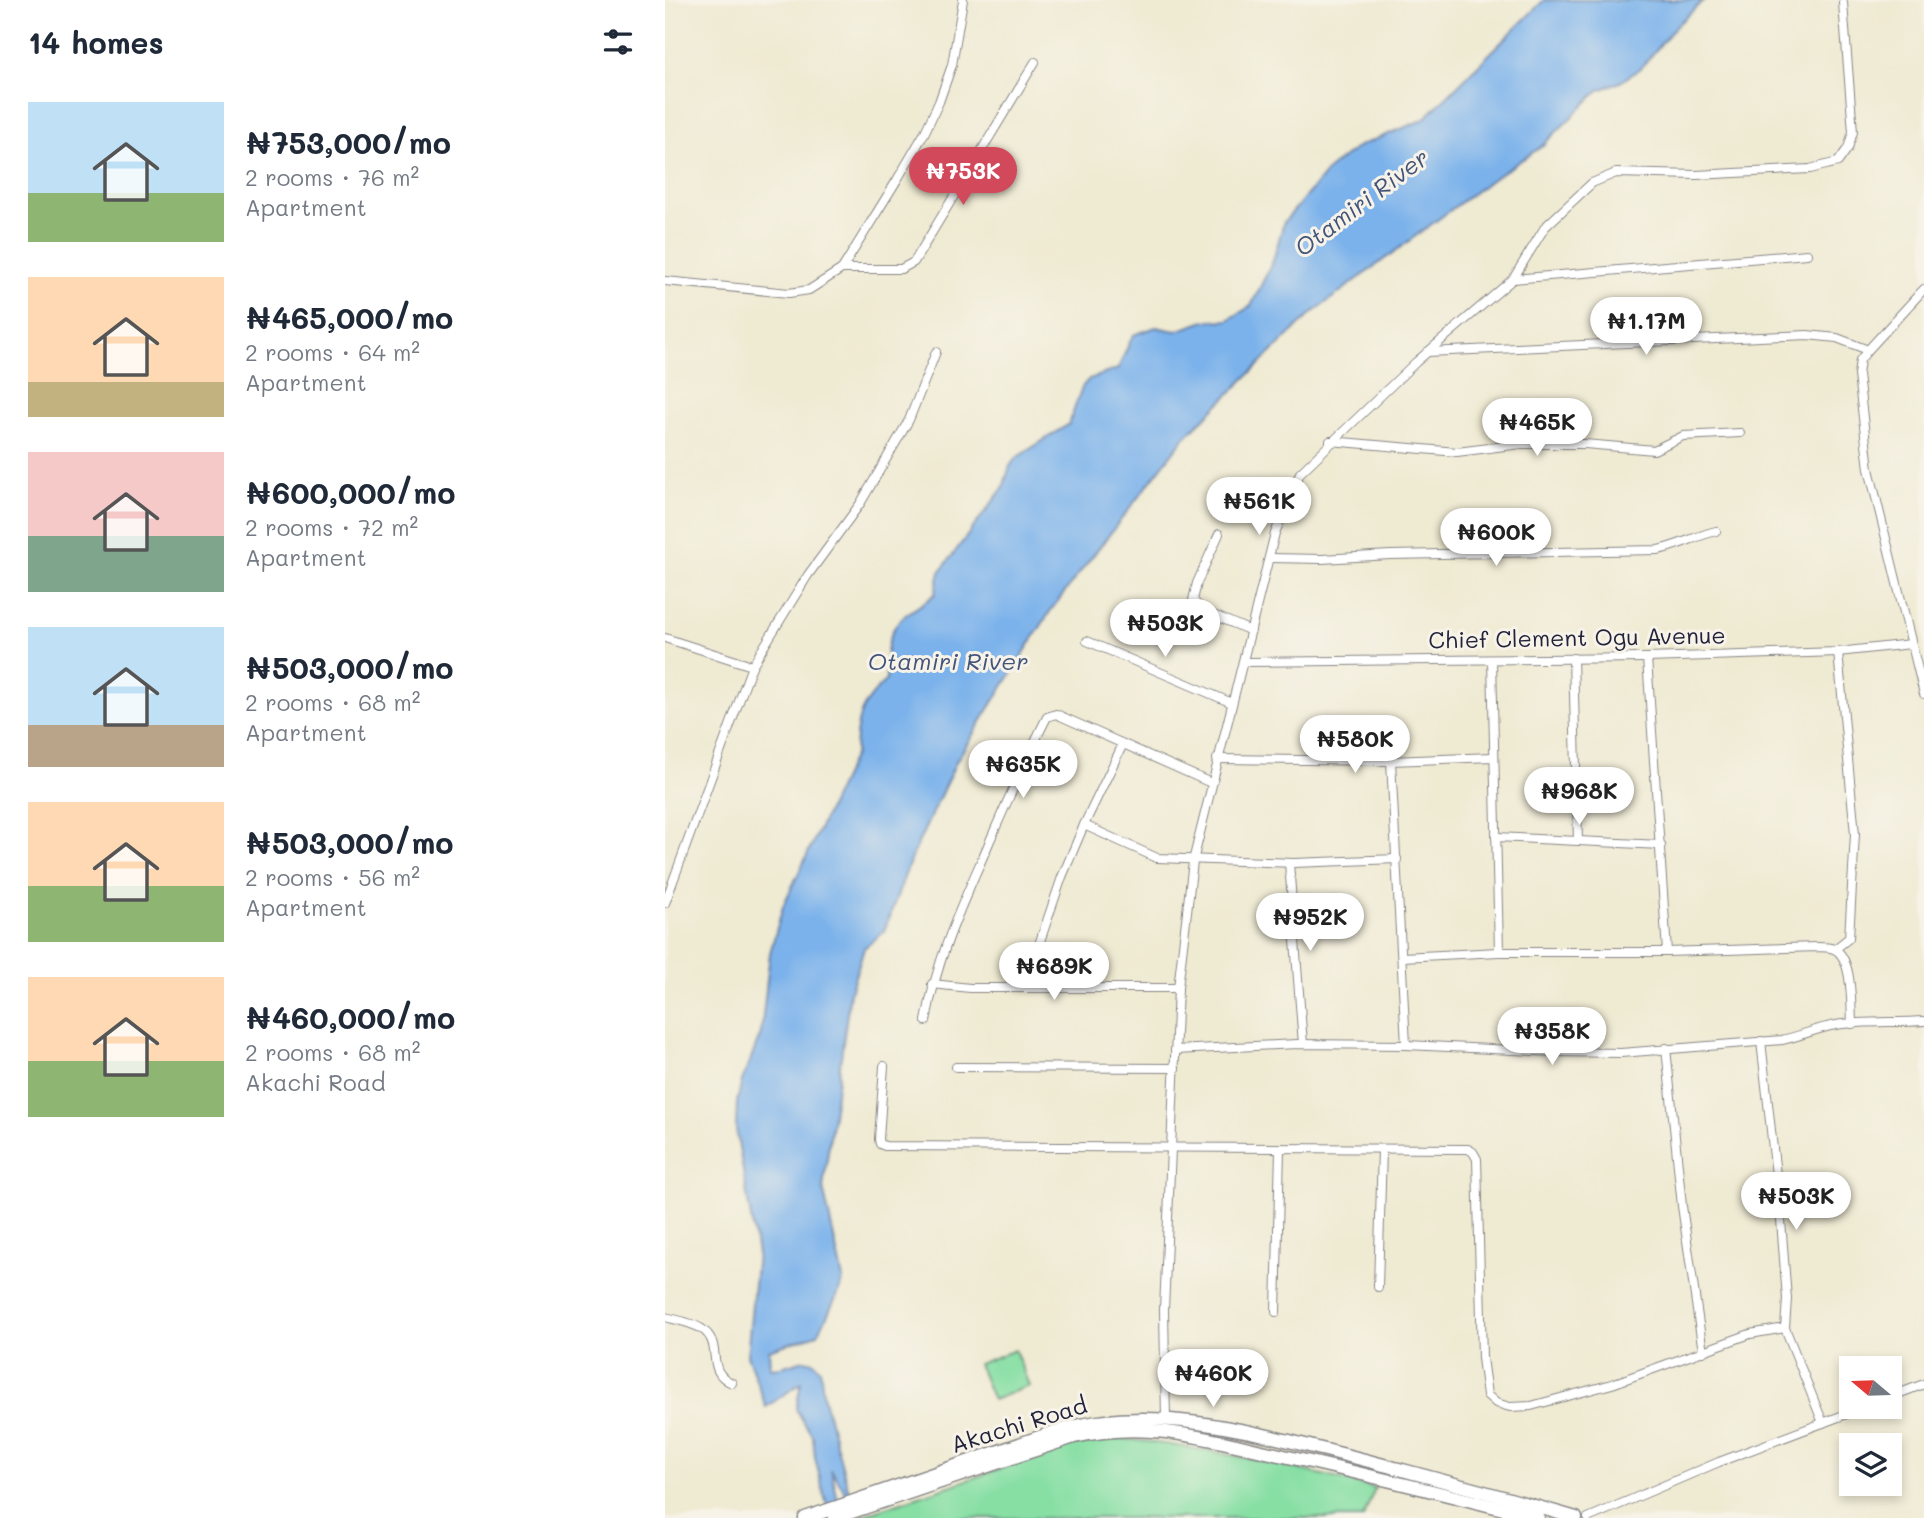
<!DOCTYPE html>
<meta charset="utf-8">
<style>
body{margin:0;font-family:Mali,sans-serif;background:#f6f6f7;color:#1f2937;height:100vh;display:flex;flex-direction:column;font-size:26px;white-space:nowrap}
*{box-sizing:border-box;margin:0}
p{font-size:23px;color:#747a83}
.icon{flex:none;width:38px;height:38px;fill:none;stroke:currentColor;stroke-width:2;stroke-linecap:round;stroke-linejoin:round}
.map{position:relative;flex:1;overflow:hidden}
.panel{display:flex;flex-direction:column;background:#fff;width:665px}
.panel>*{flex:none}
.needle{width:46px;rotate:289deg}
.fabs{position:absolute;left:1174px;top:1356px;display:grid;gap:14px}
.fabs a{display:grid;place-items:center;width:63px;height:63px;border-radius:0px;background:#fff;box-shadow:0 4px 10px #0003;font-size:35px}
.price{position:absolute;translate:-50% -60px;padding:0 16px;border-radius:24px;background:#fff;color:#222;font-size:23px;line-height:46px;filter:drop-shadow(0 2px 4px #0008)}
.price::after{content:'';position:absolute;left:50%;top:42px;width:21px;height:16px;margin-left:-10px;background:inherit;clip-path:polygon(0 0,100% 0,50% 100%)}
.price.active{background:#d1495b;color:#fff}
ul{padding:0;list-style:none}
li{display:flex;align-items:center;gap:21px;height:175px;padding:0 28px}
li span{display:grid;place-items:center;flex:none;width:196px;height:140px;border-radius:0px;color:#555}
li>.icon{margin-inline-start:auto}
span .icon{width:84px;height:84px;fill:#fffc;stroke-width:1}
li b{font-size:30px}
h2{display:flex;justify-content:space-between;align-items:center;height:84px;padding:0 28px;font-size:30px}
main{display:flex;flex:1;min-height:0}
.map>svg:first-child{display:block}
.green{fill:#87dfa4;stroke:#548070;stroke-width:2}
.water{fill:#7cb2eb;stroke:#4f6a93;stroke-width:2}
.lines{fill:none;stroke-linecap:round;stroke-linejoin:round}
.minor-casing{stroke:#888686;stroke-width:10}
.secondary-casing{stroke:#888686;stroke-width:15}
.minor{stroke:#fff;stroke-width:8}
.secondary{stroke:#fff;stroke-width:12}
.labels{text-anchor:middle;stroke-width:6;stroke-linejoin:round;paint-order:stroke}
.street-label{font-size:23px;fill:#22223b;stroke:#f7f3e8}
.water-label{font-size:24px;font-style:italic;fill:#425479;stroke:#f7f3e8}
</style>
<main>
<section class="panel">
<h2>14 homes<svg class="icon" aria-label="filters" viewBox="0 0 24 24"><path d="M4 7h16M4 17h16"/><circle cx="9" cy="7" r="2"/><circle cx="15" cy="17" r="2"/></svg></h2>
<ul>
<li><span style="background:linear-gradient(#bfe0f5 65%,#8fb573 0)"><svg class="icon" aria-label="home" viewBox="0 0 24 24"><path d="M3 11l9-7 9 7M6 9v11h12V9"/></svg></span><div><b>₦753,000/mo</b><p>2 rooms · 76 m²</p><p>Apartment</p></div></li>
<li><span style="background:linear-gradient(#ffd9b3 75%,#c2b280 0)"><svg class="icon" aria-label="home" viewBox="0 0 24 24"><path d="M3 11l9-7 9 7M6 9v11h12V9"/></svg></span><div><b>₦465,000/mo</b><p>2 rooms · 64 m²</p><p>Apartment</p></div></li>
<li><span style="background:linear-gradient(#f6c9c9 60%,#7fa58c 0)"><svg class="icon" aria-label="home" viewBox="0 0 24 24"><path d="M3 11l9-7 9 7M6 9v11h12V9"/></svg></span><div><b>₦600,000/mo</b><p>2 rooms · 72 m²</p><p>Apartment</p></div></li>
<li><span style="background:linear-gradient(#bfe0f5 70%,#b9a48a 0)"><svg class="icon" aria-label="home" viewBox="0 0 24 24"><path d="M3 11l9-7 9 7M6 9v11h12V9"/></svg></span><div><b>₦503,000/mo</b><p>2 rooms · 68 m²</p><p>Apartment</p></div></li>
<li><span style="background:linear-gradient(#ffd9b3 60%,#8fb573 0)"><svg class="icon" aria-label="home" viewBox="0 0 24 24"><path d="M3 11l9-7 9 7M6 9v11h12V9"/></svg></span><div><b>₦503,000/mo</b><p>2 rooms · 56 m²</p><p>Apartment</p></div></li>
<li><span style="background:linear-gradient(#ffd9b3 60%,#8fb573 0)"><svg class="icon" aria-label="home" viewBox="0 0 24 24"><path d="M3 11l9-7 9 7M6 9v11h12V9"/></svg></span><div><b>₦460,000/mo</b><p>2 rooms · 68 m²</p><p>Akachi Road</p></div></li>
</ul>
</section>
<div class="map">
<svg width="1259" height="1518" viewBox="0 0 1259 1518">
<rect width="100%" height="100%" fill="#f7f3e8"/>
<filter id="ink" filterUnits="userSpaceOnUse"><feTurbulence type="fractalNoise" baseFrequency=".0143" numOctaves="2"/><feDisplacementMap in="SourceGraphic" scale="14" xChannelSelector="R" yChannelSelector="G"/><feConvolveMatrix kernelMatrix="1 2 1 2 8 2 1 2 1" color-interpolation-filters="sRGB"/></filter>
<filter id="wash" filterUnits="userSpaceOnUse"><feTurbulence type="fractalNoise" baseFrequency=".00686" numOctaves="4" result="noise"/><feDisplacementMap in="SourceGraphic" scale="28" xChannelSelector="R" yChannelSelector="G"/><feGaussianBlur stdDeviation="1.57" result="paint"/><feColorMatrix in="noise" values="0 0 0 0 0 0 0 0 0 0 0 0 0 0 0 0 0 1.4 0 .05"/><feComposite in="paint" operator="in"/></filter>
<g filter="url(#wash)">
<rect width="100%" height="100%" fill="#efead2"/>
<g class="green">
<polygon points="350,1350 364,1386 328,1400 313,1364"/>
<path d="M451,1438C539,1447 624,1466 710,1488L698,1518H189L406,1445Z"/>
</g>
<path class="water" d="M879,0H1039L1009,28L976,68L955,82L934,90L876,147L826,180L647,313L519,438L386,610L292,760L247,856L219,931L199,948L185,992L158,1188L178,1279L175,1290L153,1334L104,1350L105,1368L116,1367L139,1360L149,1362L155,1369L159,1399L187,1503L166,1469L177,1518H165L150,1458L148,1437L131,1409L136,1383L101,1407L82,1355L92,1254L71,1129L72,1102L77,1081L96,1033L105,953L118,906L190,753C191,718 195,705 221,680C221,658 220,633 238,617C248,609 260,603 270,594L275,572L338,488L345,466L351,458L404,424L417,387L424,379L453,369L468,335L491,327L511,331L540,321L563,320L586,306L608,261L619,222L665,168L694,146L758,120Z"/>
</g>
<g filter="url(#ink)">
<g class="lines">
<defs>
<g id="minor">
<polyline points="177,269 236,269 249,262 370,62"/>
<polyline points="848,279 1142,254"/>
<polyline points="0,281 124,293 144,290 177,269 232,180 259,134 274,102 287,65 298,0"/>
<polyline points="1259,289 1203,350 1195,360 1193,375 1204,469 1259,694"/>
<polyline points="762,352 1142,335 1172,338 1203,350"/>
<polyline points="665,441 792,452 856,444 920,444 989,450 1018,436 1075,433"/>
<polyline points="554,534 532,583 528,600 537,610 586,631"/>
<path d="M605,558L657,559L725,555L993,550C1013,546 1031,536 1051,531"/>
<polyline points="0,638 87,666"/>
<polyline points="422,641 567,703"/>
<polyline points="908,658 913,841"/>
<polyline points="982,658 1002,952"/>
<polyline points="827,660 834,952"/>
<polyline points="578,662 982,658 1173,652 1246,644"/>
<polyline points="552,759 726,761 828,757"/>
<polyline points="726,761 741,1045"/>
<polyline points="419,825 492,858 629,863 732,859"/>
<polyline points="831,837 996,845"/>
<polyline points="624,863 638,1044"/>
<polyline points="0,903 87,666 143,575 195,504 244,420 271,352"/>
<polyline points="1170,949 1184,938 1190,834 1173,652"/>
<path d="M737,957L834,952H1002L1152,947C1157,947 1164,947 1169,949C1188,957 1186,1006 1187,1024"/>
<polyline points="267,984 305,988 513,988"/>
<polyline points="359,988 397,877 419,825 458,744"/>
<path d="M261,1021C271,962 293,913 317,859C338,811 358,764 382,717L391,714L546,783"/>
<polyline points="1096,1041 1116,1220 1122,1299 1120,1328 1158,1423"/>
<polyline points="1001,1048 1017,1206 1038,1352"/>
<path d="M510,1050L632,1044L741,1045L891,1052L956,1053L1117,1040C1136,1036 1152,1028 1171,1025C1199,1021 1230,1023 1259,1021"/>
<polyline points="219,1066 214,1139 215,1144 220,1146 803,1149 808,1152 812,1159 817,1358 822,1395 831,1403 845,1407 866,1406 947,1384 1085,1334 1120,1328"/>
<polyline points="291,1067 510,1068"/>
<polyline points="713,1287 717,1149"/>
<polyline points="611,1312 615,1149"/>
<path d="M0,1317C12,1320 26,1322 37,1329C60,1345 38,1370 67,1383"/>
<polyline points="1225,1397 1259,1384"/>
<polyline points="501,1420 499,1310 513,988 528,861 610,533 635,473 751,362 848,279 880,227 927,183 951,173 1031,175 1145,169 1173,162 1183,148 1188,132 1178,3"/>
<polyline points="923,1518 1054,1462 1200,1407"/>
</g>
<g id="secondary">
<path d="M140,1518L395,1430C495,1401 602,1436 700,1460C771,1479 841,1497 911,1518"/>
<path d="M169,1518L409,1437C484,1419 546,1440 619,1456C704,1475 788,1496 873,1518"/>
</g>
</defs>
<use href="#minor" class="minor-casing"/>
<use href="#secondary" class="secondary-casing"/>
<use href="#minor" class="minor"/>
<use href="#secondary" class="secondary"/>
</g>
</g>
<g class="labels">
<g class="street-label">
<text transform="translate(912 638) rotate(-1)" y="8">Chief Clement Ogu Avenue</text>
<text transform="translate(354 1425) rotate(-17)" y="8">Akachi Road</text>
</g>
<g class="water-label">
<text transform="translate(697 203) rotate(-37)" y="8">Otamiri River</text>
<text x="283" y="670">Otamiri River</text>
</g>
</g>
</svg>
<div class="fabs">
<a><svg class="needle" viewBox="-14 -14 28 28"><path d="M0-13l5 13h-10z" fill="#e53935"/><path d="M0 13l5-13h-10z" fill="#747a83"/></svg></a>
<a><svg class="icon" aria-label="layers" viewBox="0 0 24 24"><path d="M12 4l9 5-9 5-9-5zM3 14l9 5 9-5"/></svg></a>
</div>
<b class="price active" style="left:298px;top:207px">₦753K</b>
<b class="price" style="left:981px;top:357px">₦1.17M</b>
<b class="price" style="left:872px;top:458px">₦465K</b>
<b class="price" style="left:594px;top:537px">₦561K</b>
<b class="price" style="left:831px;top:568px">₦600K</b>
<b class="price" style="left:500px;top:659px">₦503K</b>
<b class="price" style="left:690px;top:775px">₦580K</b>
<b class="price" style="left:358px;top:800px">₦635K</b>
<b class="price" style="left:914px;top:827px">₦968K</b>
<b class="price" style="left:645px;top:953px">₦952K</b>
<b class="price" style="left:389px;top:1002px">₦689K</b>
<b class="price" style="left:887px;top:1067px">₦358K</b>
<b class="price" style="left:1131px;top:1232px">₦503K</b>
<b class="price" style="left:548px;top:1409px">₦460K</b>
</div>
</main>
